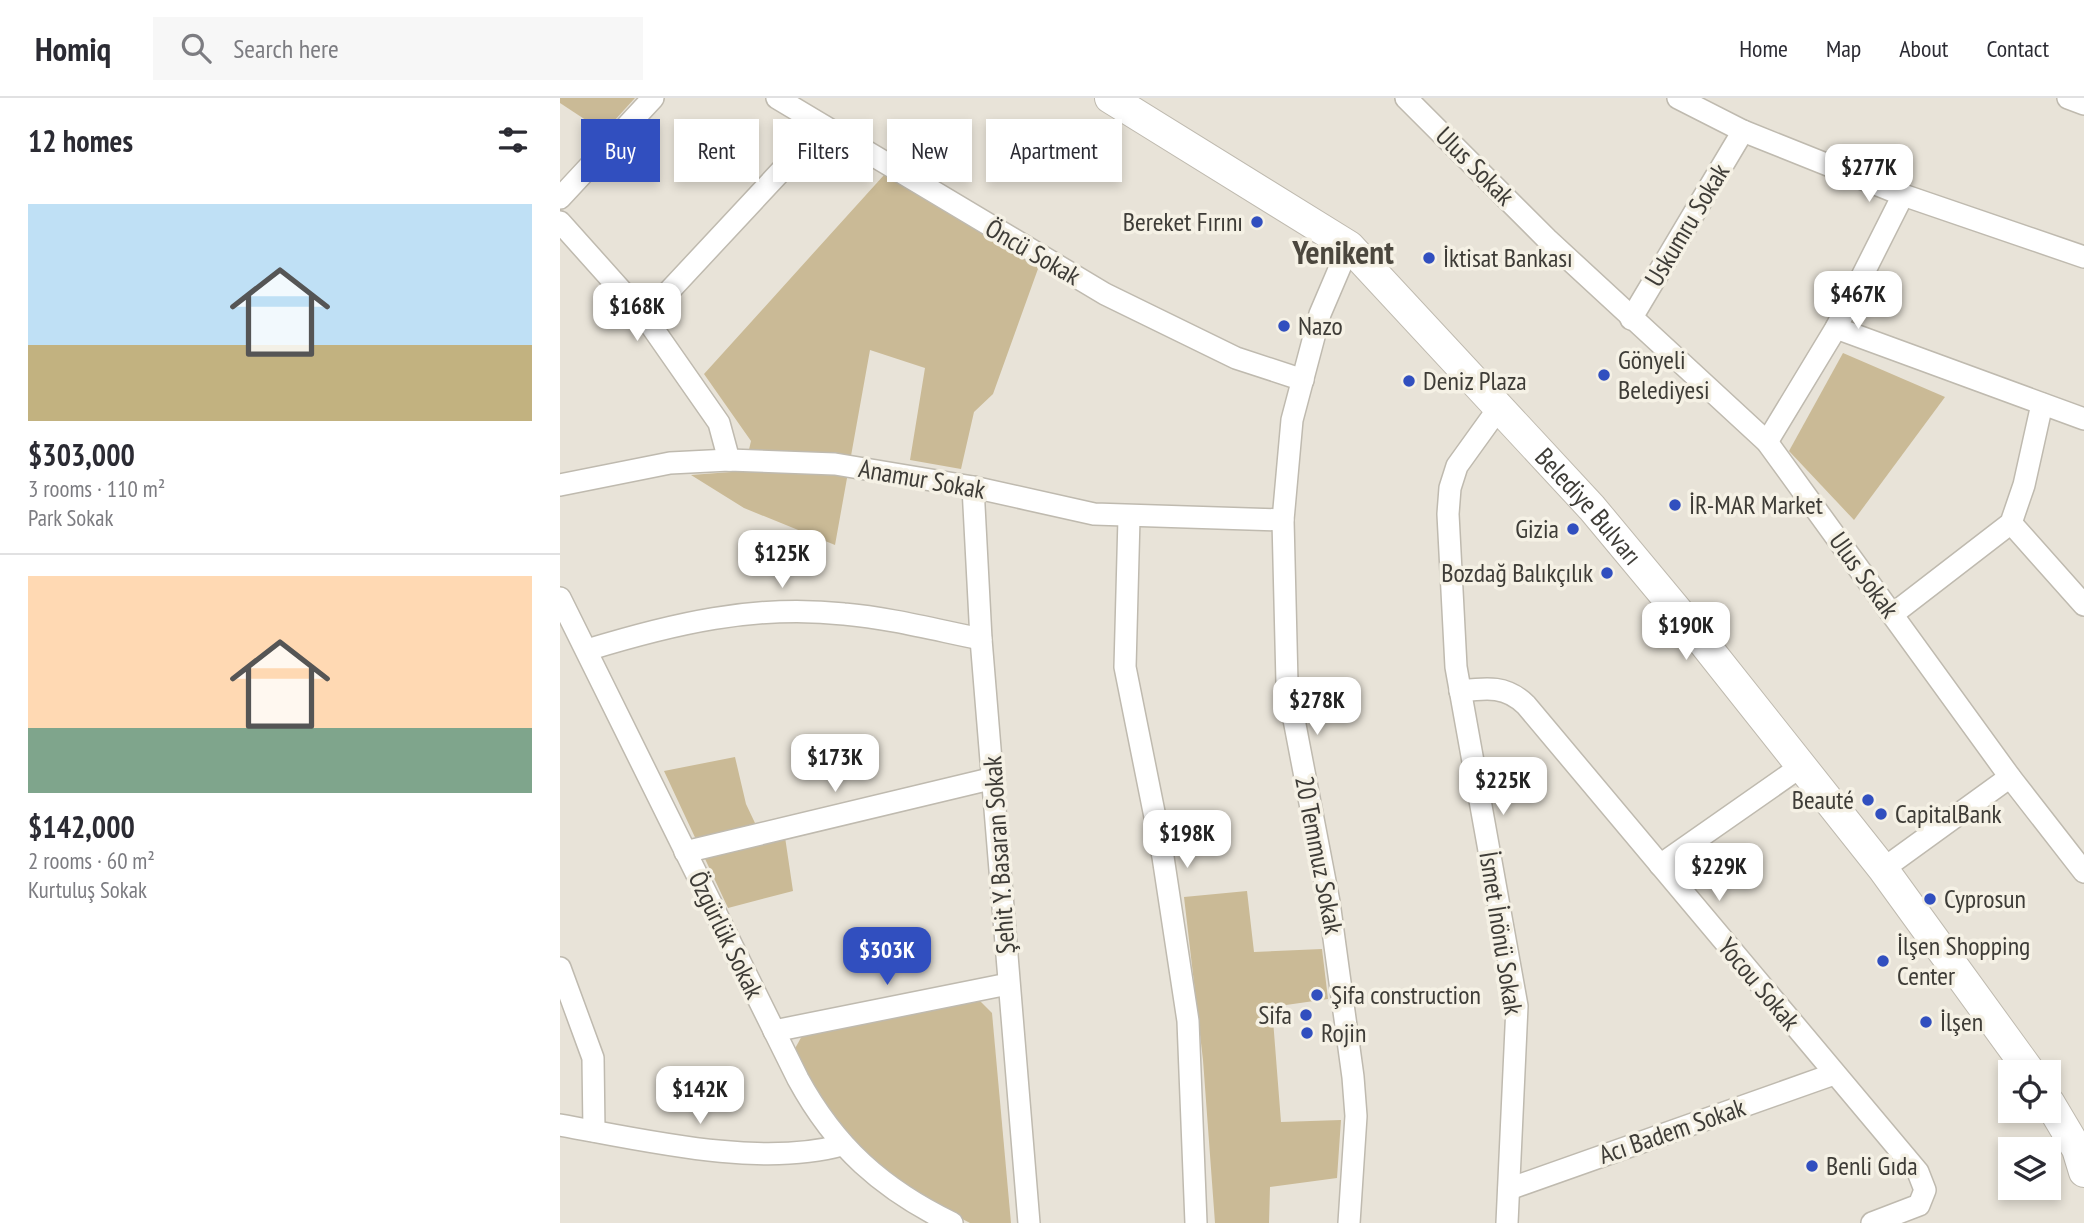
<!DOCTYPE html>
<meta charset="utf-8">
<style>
body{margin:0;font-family:"PT Sans Narrow",sans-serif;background:#f7f7f7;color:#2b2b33;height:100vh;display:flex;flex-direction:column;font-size:26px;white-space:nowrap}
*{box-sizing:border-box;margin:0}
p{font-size:23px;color:#7c7c81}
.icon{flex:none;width:38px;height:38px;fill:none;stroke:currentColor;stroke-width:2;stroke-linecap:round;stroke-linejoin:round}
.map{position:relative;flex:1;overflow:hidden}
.drawer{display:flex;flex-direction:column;background:#fff;width:560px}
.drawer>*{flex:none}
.hud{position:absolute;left:21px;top:21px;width:665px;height:63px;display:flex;gap:14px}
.fabs{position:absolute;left:1438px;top:962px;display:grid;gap:14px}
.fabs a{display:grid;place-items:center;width:63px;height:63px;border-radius:0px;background:#fff;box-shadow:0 4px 10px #0003;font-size:35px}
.price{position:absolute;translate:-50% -60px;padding:0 16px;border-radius:14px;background:#fff;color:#222;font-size:23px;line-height:46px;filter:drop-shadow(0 2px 4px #0008)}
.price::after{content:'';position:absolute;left:50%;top:42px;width:21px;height:16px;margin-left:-10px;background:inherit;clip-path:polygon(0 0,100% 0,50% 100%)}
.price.active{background:#314fbf;color:#fff}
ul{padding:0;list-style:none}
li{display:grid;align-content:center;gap:14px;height:371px;padding:0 28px}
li+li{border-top:2px solid #e1e1e2}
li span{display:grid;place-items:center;height:217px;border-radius:0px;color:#555}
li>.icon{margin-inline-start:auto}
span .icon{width:126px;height:126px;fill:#fffc;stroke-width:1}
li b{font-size:30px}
h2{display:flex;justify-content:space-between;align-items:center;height:84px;padding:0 28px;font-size:30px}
.chip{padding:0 24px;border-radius:0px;background:#fff;box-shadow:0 4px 10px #0003;font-size:24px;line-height:63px}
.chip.active{background:#314fbf;color:#fff}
header{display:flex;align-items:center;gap:42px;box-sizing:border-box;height:98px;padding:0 35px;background:#fff;border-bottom:2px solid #e1e1e2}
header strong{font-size:33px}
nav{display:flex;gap:38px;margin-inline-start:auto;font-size:24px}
.search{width:490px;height:63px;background:#f7f7f7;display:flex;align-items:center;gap:18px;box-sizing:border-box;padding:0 24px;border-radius:0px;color:#7c7c81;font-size:26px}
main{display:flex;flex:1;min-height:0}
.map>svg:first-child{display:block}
.green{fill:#caba96}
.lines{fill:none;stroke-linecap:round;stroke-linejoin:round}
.minor-casing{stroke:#bfbaaf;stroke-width:24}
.secondary-casing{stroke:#bfbaaf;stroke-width:32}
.minor{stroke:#fff;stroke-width:21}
.secondary{stroke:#fff;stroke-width:30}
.poi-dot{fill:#314fbf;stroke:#f5f1e5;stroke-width:2.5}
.labels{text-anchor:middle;stroke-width:7;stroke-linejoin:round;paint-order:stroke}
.street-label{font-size:26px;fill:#3e3c37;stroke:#f5f1e5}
.poi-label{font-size:26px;fill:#3e3c37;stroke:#f5f1e5;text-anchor:start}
.district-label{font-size:33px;font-weight:bold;fill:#4b473e;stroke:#f5f1e5}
</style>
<header>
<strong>Homiq</strong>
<div class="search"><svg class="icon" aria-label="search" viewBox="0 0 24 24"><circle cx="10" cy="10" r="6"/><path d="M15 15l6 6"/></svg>Search here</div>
<nav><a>Home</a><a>Map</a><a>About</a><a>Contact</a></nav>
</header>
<main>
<section class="drawer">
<h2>12 homes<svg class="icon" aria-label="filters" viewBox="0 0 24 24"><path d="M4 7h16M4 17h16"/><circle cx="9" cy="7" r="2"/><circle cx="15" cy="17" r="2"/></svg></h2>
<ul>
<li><span style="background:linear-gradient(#bfe0f5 65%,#c2b280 0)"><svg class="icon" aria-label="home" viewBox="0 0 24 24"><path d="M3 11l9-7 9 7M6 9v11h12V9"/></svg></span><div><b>$303,000</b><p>3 rooms · 110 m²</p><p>Park Sokak</p></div></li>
<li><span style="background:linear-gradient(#ffd9b3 70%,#7fa58c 0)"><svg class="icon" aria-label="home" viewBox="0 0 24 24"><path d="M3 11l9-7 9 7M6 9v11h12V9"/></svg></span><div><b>$142,000</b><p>2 rooms · 60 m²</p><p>Kurtuluş Sokak</p></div></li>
</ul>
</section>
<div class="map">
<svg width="1524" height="1125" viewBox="0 0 1524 1125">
<rect width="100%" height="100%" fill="#e8e3d8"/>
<g class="green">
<polygon points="0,0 75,0 44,34 0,5"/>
<polygon points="324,77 479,168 433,296 414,314 401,371 350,362 365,270 310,252 275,447 184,410 131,377 184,373 191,343 144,276"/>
<polygon points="1283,255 1385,299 1294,422 1229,353"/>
<polygon points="175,659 186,706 203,742 225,739 233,793 168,810 104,673"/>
<polygon points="687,793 694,854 762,851 768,901 712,909 721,1024 781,1022 777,1080 710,1089 709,1125 655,1125 643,962 624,799"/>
<polygon points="420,903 432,915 451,1125 410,1125 362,1100 288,1046 232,956 243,936"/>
</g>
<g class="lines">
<defs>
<g id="minor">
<polyline points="217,0 545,196 676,260 743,282"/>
<polyline points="846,0 987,141 1207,344 1450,679 1524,774"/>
<polyline points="1118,0 1183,33 1343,97 1524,159"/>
<polyline points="1508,0 1524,6"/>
<polyline points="0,100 93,0"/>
<polyline points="0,124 85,219 159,325 169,362"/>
<polyline points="85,219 263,28"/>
<polyline points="1071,221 1183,33"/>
<polyline points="1276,230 1524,321"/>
<polyline points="938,311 897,368 890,390 888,416 896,569 957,908 947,1125"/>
<polyline points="1207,344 1276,230 1343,97"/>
<polyline points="0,387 110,365 169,362 275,366 413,389 534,416 723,422"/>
<polyline points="413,389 421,541 469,1125"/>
<polyline points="569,420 565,569 603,759 628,923 636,1125"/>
<polyline points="1451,425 1524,507"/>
<path d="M0,500L238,981C275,1049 322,1091 392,1125"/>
<polyline points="1333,516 1451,425 1464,387 1482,306"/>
<path d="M27,552C112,526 195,506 284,516C330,520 376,532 421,541"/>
<path d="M900,593C926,590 946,587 966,607L1358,1074L1365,1092L1359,1107L1312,1125"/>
<polyline points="125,754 434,680"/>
<polyline points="1100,767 1243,667"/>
<polyline points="1323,771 1450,679"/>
<polyline points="0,870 33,960 34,1033"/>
<polyline points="214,933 448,886"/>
<path d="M0,1027C83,1042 200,1070 282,1047"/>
<polyline points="949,1091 1274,976"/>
<polyline points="789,1125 796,1018 793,979 769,804 727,585 723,422 732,322 760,216 789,148"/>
</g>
<g id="secondary">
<path id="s1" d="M550,0L789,148L1032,410L1131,529L1323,771L1471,975"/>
<polyline points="1489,1004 1517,1051 1524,1074"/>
</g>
</defs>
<use href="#minor" class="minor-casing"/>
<use href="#secondary" class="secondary-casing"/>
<use href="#minor" class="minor"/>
<use href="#secondary" class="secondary"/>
</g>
<g class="poi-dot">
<circle cx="697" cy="124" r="7"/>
<circle cx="869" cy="160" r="7"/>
<circle cx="724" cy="228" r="7"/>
<circle cx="1044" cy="277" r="7"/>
<circle cx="849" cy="283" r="7"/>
<circle cx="1115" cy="407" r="7"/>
<circle cx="1013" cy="431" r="7"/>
<circle cx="1047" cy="475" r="7"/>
<circle cx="1308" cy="702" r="7"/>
<circle cx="1321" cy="716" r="7"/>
<circle cx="1370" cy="801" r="7"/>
<circle cx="1323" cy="863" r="7"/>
<circle cx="757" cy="897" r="7"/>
<circle cx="746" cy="917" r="7"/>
<circle cx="1366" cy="924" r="7"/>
<circle cx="747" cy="935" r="7"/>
<circle cx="1252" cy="1068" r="7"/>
</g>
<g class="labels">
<g class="street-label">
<text transform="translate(915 68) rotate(45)" y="9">Ulus Sokak</text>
<text transform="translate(1127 127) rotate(-59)" y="9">Uskumru Sokak</text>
<text transform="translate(473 154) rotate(30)" y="9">Öncü Sokak</text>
<text transform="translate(362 381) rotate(10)" y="9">Anamur Sokak</text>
<text dy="9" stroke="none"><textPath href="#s1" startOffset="635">Belediye Bulvarı</textPath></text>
<text transform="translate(1304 477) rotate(54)" y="9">Ulus Sokak</text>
<text transform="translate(439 757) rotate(-94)" y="9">Şehit Y. Basaran Sokak</text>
<text transform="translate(759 757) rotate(79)" y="9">20 Temmuz Sokak</text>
<text transform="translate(941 835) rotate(81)" y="9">İsmet İnönü Sokak</text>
<text transform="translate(166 837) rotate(64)" y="9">Özgürlük Sokak</text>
<text transform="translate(1199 886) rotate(50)" y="9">Yocou Sokak</text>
<text transform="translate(1112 1033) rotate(-19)" y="9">Acı Badem Sokak</text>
</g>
<g class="poi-label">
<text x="683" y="133" text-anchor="end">Bereket Fırını</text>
<text x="883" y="169">İktisat Bankası</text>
<text x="738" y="237">Nazo</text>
<text x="1058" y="271">Gönyeli<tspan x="1058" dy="30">Belediyesi</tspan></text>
<text x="863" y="292">Deniz Plaza</text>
<text x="1129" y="416">İR-MAR Market</text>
<text x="999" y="440" text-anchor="end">Gizia</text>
<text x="1033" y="484" text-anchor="end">Bozdağ Balıkçılık</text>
<text x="1294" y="711" text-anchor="end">Beauté</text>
<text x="1335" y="725">CapitalBank</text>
<text x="1384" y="810">Cyprosun</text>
<text x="1337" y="857">İlşen Shopping<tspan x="1337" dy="30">Center</tspan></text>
<text x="771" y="906">Şifa construction</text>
<text x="732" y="926" text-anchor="end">Sifa</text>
<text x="1380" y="933">İlşen</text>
<text x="761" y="944">Rojin</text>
<text x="1266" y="1077">Benli Gıda</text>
</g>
<g class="district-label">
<text x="783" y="166">Yenikent</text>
</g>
</g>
</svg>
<div class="fabs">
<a><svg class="icon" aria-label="locate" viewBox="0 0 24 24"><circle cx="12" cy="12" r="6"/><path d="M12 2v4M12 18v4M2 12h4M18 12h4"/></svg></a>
<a><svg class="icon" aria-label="layers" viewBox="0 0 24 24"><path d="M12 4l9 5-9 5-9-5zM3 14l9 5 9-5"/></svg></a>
</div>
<b class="price" style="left:1309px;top:106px">$277K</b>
<b class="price" style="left:1298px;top:233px">$467K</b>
<b class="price" style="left:77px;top:245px">$168K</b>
<b class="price" style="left:222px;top:492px">$125K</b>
<b class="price" style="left:1126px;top:564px">$190K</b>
<b class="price" style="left:757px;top:639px">$278K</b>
<b class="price" style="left:275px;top:696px">$173K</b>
<b class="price" style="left:943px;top:719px">$225K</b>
<b class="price" style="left:627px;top:772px">$198K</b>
<b class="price" style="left:1159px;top:805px">$229K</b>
<b class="price active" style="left:327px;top:889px">$303K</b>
<b class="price" style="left:140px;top:1028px">$142K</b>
<div class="hud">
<a class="chip active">Buy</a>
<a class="chip">Rent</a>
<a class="chip">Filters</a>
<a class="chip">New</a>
<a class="chip">Apartment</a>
</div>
</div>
</main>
